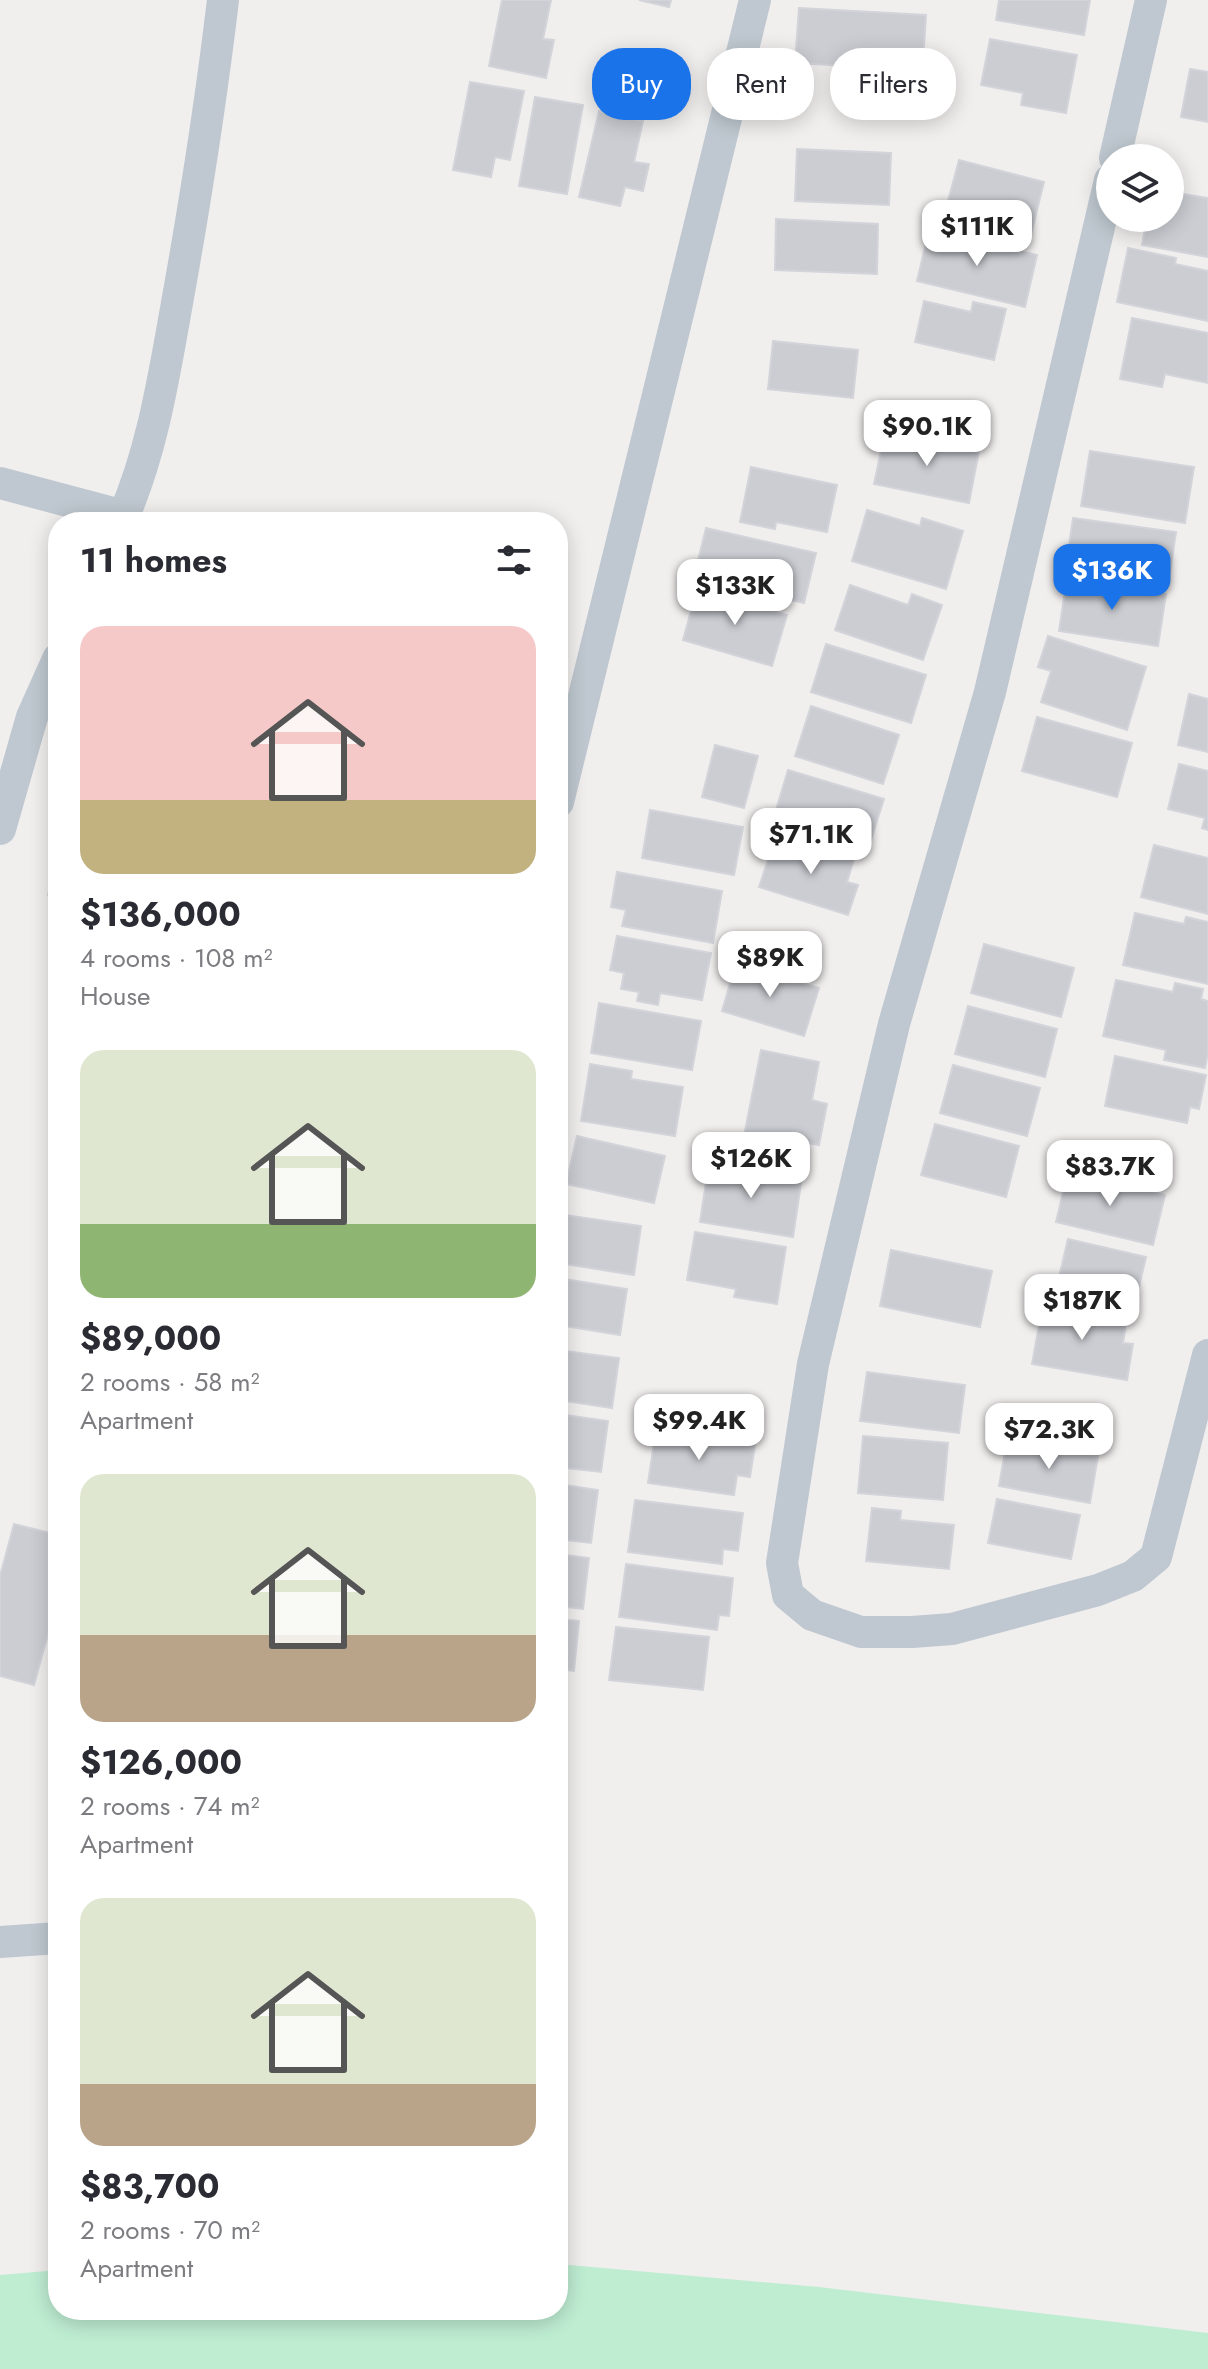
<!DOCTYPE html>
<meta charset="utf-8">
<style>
body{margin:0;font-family:Jost,sans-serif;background:#f2f2f3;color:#2b2b33;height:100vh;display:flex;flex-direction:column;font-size:30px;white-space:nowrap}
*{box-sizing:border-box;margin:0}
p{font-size:26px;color:#7c7c81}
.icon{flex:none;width:44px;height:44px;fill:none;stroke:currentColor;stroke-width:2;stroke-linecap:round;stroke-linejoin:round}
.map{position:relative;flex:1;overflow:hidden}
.panel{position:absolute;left:48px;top:512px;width:520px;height:1808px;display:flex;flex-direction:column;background:#fff;border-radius:32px;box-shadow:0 4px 20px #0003}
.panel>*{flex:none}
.guide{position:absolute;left:592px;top:48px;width:496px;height:72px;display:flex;gap:16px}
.controls{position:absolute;left:1096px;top:144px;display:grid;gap:16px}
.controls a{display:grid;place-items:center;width:88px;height:88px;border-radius:50%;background:#fff;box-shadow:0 4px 20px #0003;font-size:40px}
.price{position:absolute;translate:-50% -68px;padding:0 18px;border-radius:16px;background:#fff;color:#222;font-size:26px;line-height:52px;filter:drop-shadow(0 2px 4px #0008)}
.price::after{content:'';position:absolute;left:50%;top:48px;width:24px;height:18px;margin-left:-12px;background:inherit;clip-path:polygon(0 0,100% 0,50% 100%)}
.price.current{background:#1a73e8;color:#fff}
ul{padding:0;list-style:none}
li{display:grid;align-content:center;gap:16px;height:424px;padding:0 32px}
li span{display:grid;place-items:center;height:248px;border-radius:24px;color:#555}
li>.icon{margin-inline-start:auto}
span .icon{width:144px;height:144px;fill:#fffc;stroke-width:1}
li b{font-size:34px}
h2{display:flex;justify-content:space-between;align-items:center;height:96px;padding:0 32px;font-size:34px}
.tag{padding:0 28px;border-radius:32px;background:#fff;box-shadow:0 4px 20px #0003;font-size:28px;line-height:72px}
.tag.current{background:#1a73e8;color:#fff}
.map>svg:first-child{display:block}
.green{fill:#beedd2}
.building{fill:#cbcdd3;stroke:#d2d4da;stroke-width:2}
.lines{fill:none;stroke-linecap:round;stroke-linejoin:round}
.minor{stroke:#bfc8d0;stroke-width:32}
</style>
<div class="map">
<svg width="1208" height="2369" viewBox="0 0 1208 2369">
<rect width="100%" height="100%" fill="#f1eeee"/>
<polygon class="green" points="558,2264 819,2287 1208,2333 1208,2369 0,2369 0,2275 58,2270 58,2310 558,2310"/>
<g class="building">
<polygon points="502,0 551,0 543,39 554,40 546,78 489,66"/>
<polygon points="639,0 671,0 669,7"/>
<polygon points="999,0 1090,0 1084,35 996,20"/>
<polygon points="799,8 926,15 922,79 884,76 885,68 795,63"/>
<polygon points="990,39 1077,55 1066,113 1021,105 1023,93 981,85"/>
<polygon points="1190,69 1208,72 1208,122 1181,117"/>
<polygon points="470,82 524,91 510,160 495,157 491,177 453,170"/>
<polygon points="535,97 583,105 567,194 519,186"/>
<polygon points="599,111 643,121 634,162 649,164 643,191 625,187 620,206 579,197"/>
<polygon points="797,149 891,153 889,205 795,201"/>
<polygon points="959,160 1044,182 1031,234 945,212"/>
<polygon points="1170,192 1208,198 1208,257 1142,245 1147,218 1170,218"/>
<polygon points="776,219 878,224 877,274 775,270"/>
<polygon points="929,230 1037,255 1025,307 917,281"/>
<polygon points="1128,248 1176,258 1175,264 1208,271 1208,321 1117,302"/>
<polygon points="924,301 971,312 973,302 1006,309 994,360 915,342"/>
<polygon points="1132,318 1208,333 1208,383 1165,374 1162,387 1120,379"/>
<polygon points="773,341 858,350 853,398 768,389"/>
<polygon points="885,432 979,451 969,503 874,484"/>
<polygon points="1090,451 1194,467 1185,523 1081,506"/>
<polygon points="751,467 837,485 827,532 776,522 775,529 740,522"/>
<polygon points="867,510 920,526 922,518 963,531 946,589 852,561"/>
<polygon points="1073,518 1176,532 1169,580 1066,566"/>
<polygon points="706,528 816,553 804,603 694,577"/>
<polygon points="1067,578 1166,594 1158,646 1059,631"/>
<polygon points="850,585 908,605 912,594 942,605 923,660 835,630"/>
<polygon points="697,589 787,615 772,666 683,640"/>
<polygon points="1048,636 1146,667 1127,730 1041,702 1051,671 1038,667"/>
<polygon points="826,644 926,675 911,723 811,692"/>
<polygon points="1189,694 1208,699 1208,752 1178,745"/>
<polygon points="811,706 899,735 883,784 795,756"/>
<polygon points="1037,717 1132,743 1117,797 1022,771"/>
<polygon points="715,745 758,756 744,808 702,797"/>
<polygon points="1179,764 1208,771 1208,830 1202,828 1205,818 1168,809"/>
<polygon points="788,770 884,799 868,849 773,820"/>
<polygon points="650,810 743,827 734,875 642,858"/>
<polygon points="774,842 810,854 814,843 855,856 847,882 858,885 848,915 759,887"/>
<polygon points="1154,845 1208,858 1208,914 1141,897"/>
<polygon points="58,855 58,898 48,895"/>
<polygon points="617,872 722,891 713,943 622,926 626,910 611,907"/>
<polygon points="1135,913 1184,924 1186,917 1208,922 1208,984 1123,965"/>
<polygon points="617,936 711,953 702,1000 660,993 658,1005 637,1001 639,992 621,989 624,973 610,970"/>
<polygon points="984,944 1074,968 1061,1017 971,993"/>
<polygon points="736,963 819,988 804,1036 722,1011"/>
<polygon points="1116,980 1173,992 1175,983 1203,989 1201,999 1208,1001 1208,1053 1205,1068 1164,1060 1166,1050 1103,1036"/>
<polygon points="599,1003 701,1021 692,1070 591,1053"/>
<polygon points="968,1006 1057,1029 1045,1077 955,1054"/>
<polygon points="761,1050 819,1062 812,1100 827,1104 819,1145 802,1142 796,1168 740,1156"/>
<polygon points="1115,1056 1206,1075 1199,1109 1190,1107 1187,1123 1105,1106"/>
<polygon points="590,1064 632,1071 631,1079 683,1087 675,1136 581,1121"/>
<polygon points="953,1065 1040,1088 1027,1136 940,1113"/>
<polygon points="935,1124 1019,1146 1006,1197 921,1175"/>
<polygon points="577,1136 665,1156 654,1203 566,1184"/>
<polygon points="709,1163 802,1177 793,1237 700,1222"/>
<polygon points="1068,1171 1165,1195 1153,1245 1056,1222"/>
<polygon points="558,1214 641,1226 634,1275 558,1263"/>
<polygon points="695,1232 786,1247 777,1304 734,1297 736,1289 687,1280"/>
<polygon points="1068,1239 1146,1257 1134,1308 1056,1290"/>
<polygon points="891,1250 992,1271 980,1327 880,1306"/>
<polygon points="558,1278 627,1289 620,1335 558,1325"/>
<polygon points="1043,1303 1114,1315 1112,1322 1126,1324 1123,1343 1133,1344 1127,1380 1032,1364"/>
<polygon points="558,1350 619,1358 612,1408 558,1400"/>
<polygon points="867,1372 965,1385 959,1433 860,1421"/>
<polygon points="558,1414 608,1421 601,1472 558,1467"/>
<polygon points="656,1430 755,1445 750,1477 737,1475 734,1495 648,1483"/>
<polygon points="863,1436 948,1443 943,1500 858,1493"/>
<polygon points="1007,1440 1098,1456 1090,1503 999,1486"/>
<polygon points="558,1484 598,1490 591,1543 558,1539"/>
<polygon points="997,1499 1080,1515 1071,1559 988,1543"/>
<polygon points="635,1500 743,1513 738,1551 723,1549 722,1564 628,1552"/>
<polygon points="872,1508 901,1511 900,1520 954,1525 949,1569 866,1561"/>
<polygon points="14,1524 58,1535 58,1598 34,1685 0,1676 0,1576"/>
<polygon points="558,1554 589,1558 583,1609 558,1606"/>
<polygon points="626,1564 733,1578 729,1616 719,1615 717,1630 619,1617"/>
<polygon points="558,1619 579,1621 574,1671 558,1669"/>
<polygon points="616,1627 709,1637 703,1690 609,1680"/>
</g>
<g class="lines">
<g class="minor">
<polyline points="1115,158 1151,0"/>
<polyline points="1110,180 990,692 894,1024 813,1364 782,1563 788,1595 812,1615 861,1632 912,1632 952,1629 1098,1590 1133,1576 1156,1557 1208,1355"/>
<polyline points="0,483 124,516"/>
<path d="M121,522C152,454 164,376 177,303C195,203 211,101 223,0"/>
<polyline points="558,802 755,0"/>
<polyline points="0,829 32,717 58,659"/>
<polyline points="0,1942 58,1938"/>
</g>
</g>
</svg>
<div class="controls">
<a><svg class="icon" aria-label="layers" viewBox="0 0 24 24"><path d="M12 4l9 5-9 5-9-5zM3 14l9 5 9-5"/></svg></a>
</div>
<b class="price" style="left:977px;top:268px">$111K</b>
<b class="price" style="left:927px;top:468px">$90.1K</b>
<b class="price current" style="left:1112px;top:612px">$136K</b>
<b class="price" style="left:735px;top:627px">$133K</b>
<b class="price" style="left:811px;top:876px">$71.1K</b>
<b class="price" style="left:770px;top:999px">$89K</b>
<b class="price" style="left:751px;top:1200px">$126K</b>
<b class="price" style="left:1110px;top:1208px">$83.7K</b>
<b class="price" style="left:1082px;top:1342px">$187K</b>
<b class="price" style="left:699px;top:1462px">$99.4K</b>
<b class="price" style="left:1049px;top:1471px">$72.3K</b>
<div class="guide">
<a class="tag current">Buy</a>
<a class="tag">Rent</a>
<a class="tag">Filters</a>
</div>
<section class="panel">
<h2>11 homes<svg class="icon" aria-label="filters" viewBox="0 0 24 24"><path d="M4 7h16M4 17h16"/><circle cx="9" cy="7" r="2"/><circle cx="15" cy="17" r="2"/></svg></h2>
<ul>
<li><span style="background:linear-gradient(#f6c9c9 70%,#c2b280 0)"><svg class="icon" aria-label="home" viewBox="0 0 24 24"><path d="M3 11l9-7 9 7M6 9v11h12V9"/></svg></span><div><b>$136,000</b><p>4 rooms · 108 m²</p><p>House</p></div></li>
<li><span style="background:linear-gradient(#dfe7d0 70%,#8fb573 0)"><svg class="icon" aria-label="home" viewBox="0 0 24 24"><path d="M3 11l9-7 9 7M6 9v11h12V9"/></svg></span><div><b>$89,000</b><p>2 rooms · 58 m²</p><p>Apartment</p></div></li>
<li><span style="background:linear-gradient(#dfe7d0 65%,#b9a48a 0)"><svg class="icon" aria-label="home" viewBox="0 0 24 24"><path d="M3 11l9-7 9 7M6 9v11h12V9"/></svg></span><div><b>$126,000</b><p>2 rooms · 74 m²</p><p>Apartment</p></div></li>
<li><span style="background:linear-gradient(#dfe7d0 75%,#b9a48a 0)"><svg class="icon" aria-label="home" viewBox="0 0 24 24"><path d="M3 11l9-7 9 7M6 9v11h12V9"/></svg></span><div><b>$83,700</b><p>2 rooms · 70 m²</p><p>Apartment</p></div></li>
</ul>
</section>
</div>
